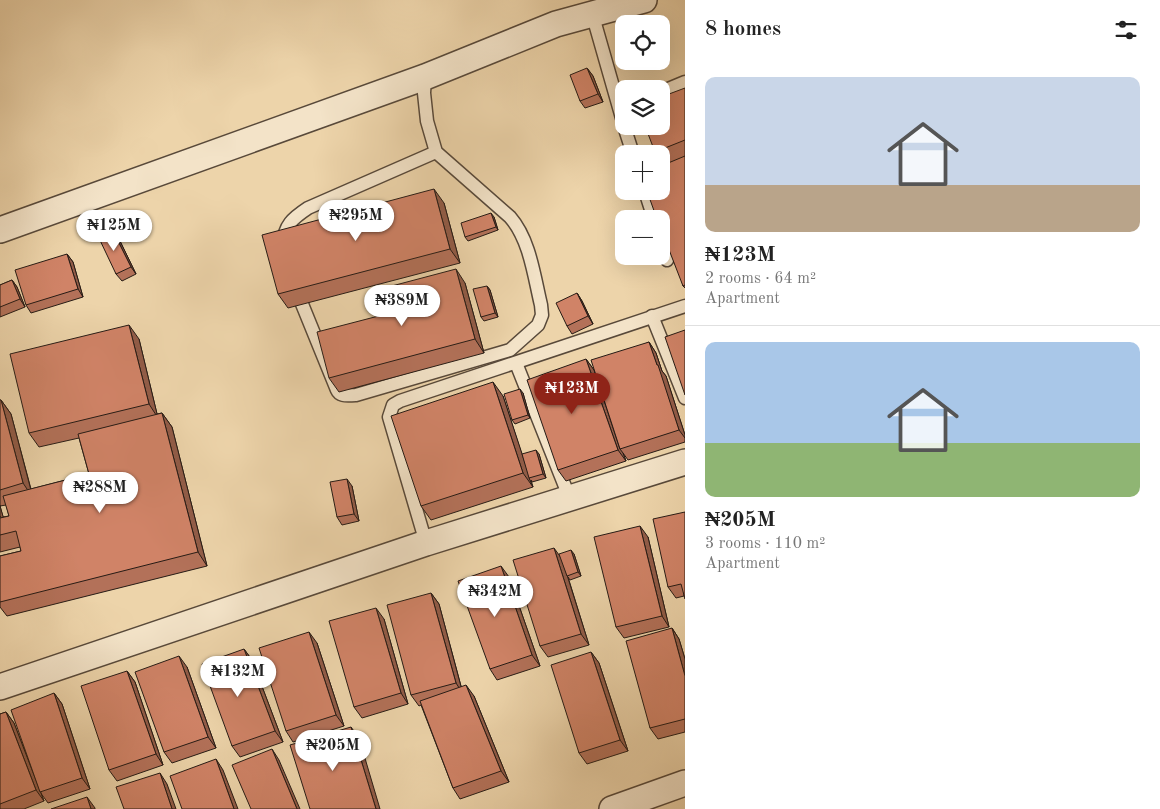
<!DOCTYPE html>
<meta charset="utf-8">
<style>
body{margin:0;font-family:"Old Standard TT",serif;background:#f2f2f2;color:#222;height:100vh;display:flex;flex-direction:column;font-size:19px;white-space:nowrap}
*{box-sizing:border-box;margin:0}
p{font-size:16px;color:#767676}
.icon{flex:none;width:28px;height:28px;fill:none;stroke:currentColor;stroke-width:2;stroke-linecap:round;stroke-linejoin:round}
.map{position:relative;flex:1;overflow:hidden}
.details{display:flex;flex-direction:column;background:#fff;width:475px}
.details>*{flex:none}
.fabs{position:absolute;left:615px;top:15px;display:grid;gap:10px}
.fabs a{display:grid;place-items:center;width:55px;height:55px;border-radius:10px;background:#fff;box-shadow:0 5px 20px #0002;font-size:25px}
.price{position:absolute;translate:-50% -42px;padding:0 11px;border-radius:18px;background:#fff;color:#222;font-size:16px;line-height:32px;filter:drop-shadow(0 1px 2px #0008)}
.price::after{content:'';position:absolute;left:50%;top:30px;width:15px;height:11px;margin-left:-8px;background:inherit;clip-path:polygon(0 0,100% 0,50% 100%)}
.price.active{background:#8f2418;color:#fff}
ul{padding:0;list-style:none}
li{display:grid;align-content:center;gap:10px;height:265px;padding:0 20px}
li+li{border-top:1px solid #e0e0e0}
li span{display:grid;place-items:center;height:155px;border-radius:10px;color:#555}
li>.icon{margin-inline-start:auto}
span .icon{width:90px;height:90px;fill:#fffc;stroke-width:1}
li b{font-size:21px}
h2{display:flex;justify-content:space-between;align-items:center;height:60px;padding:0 20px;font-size:21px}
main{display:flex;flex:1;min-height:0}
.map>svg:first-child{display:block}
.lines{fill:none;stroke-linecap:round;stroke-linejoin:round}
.service-casing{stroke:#58493a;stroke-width:15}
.minor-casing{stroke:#58493a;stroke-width:28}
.service{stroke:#f3e3c8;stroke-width:12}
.minor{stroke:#f3e3c8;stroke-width:25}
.wall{fill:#b37159;stroke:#261b15;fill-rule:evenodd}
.shaded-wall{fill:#925c48;stroke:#261b15}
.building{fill:#d08367;stroke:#261b15}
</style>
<main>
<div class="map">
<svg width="685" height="809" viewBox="0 0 685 809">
<rect width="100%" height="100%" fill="#edd4aa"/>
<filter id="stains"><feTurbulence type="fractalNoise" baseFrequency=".004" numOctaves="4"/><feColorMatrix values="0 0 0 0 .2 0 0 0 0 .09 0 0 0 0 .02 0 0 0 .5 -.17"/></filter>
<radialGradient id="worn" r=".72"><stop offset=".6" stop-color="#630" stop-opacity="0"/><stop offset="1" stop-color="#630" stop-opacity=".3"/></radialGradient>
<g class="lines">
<defs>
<g id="service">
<polyline points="592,13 624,125"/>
<polyline points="661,92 685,82"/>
<polyline points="624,126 633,154"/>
<polyline points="645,191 654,219"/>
<polyline points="661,241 667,260"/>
<path d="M283,245C284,225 293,218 308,208L436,152"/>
<path d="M302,304L337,390C340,397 348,395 356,395L510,350L538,325L542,315L541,305C534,276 530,240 510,217L436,152L427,121L424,93L425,77"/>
<polyline points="652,316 685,398"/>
<polyline points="516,363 570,499"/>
<polyline points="426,543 389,417 393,405 400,401 685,306"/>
</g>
<g id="minor">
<polyline points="0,230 425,77 556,24 644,0"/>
<polyline points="0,687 426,543 685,462"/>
<polyline points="612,809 685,783"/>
</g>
</defs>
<use href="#service" class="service-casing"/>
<use href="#minor" class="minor-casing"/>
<use href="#service" class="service"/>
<use href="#minor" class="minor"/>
</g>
<g class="wall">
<polygon points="587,68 593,76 603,102 585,108 580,101"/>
<polygon points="685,88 685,288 683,286 661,191 664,165 661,161 661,154 656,154 655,152"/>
<polygon points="444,203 460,263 288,308 278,294"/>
<polygon points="494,217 498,230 468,241 465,237"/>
<polygon points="112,229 118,237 136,274 122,281 116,274"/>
<polygon points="67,254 73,262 83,297 31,313 26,305"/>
<polygon points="12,280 17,287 25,307 0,317 0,285"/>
<polygon points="465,283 484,353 339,392 329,378 394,312"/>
<polygon points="487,286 490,290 498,317 484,321 481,317"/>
<polygon points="577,293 582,301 593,324 572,334 567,326"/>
<path d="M139,339L157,414L162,413L172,427L207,566L7,616L0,607V556L21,551L20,547L0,552V400H1L11,414L31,489L89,474L79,438L39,447L29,433ZM6,505L9,516L3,517L0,506Z"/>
<polygon points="649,342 656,353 662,371 666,376 685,435 685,442 628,460 623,453 626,461 566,481 558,470 586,359 594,370"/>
<polygon points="523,393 530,418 515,424 512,420"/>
<polygon points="503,396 524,461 539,454 546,478 532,482 531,480 533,487 431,520 421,506"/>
<polygon points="352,486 359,521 342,525 337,517"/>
<polygon points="685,512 684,596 676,598 668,587"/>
<polygon points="648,537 669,627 624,638 616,627"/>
<polygon points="574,554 581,576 570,580 568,577 589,645 548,657 540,646 560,555"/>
<polygon points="509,577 540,666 497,680 490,669"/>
<polygon points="431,593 439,604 461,686 474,696 509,782 460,799 453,788 421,705 419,706 411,695"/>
<polygon points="384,619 408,704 362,718 354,707"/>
<polygon points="672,628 679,639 685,659 685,732 658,739 650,728"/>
<polygon points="317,643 344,726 293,742 286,731"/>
<polygon points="244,649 252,660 283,742 240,757 232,746"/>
<polygon points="591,652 599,663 628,751 587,764 579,753"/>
<polygon points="187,667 216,748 172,763 164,752"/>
<polygon points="127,671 135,682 163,765 117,781 109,770"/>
<polygon points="54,693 62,704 90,789 48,803 40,792"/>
<polygon points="6,712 14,723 44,801 24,809 0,809 0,714"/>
</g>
<g class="shaded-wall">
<polygon points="587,68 593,76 603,102 598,94"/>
<polygon points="434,189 444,203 460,263 450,249"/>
<polygon points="491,213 494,217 498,230 496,227"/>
<polygon points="112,229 118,237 136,274 131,267"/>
<polygon points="67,254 73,262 83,297 78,289"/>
<polygon points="456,269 465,283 484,353 475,339"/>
<polygon points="12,280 17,287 25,307 20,299"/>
<polygon points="487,286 490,290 498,317 495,313"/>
<polygon points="577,293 582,301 593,324 588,316"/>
<polygon points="129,325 139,339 158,418 149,404"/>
<polygon points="649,342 656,353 662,371 666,376 685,435 685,438 679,430"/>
<polygon points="586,359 594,370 620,449 623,453 626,461 618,450"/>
<polygon points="493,382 503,396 530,478 529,478 533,487 523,473"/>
<polygon points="520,389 523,393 530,418 528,415"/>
<polygon points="1,400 11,414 33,498 23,483"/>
<polygon points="162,413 172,427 207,566 198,552"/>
<polygon points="536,450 539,454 546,478 543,474"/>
<polygon points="347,479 352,486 359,521 354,514"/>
<polygon points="0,505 0,506 5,523 0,516"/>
<polygon points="640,526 648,537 669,627 662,616"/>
<polygon points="554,548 562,559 589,645 581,634"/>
<polygon points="571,550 574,554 581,576 578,572"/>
<polygon points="501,566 509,577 540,666 532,655"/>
<polygon points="431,593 439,604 463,694 456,683"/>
<polygon points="376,608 384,619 408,704 401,693"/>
<polygon points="672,628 679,639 685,659 685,676"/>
<polygon points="309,632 317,643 344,726 336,715"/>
<polygon points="244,649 252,660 283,742 275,731"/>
<polygon points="591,652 599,663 628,751 620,740"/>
<polygon points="179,656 187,667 216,748 208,737"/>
<polygon points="127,671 135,682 163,765 156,754"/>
<polygon points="466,685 474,696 509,782 501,771"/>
<polygon points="54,693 62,704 90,789 82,778"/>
<polygon points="6,712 14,723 44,801 36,790"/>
<polygon points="351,727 359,738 380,809 376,809"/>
<polygon points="272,749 279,760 300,809 297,809"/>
<polygon points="216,759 223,770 238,809 234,809"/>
<polygon points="160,773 167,784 176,809 172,809"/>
<polygon points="87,797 95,808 95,809 91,809"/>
</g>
<g class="building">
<polygon points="587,68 598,94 580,101 570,75"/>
<polygon points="685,88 685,140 655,152 645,126 661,126 661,97"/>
<polygon points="685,156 685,285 683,286 661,229 661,219 657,219 648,194 656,191 661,191 661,166"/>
<polygon points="434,189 450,249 278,294 262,235"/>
<polygon points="491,213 496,227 465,237 461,223"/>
<polygon points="112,229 131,267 116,274 98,236"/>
<polygon points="67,254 78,289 26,305 15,270"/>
<polygon points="456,269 475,339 329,378 317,332 394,312 388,287"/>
<polygon points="12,280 20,299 0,307 0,285"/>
<polygon points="487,286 495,313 481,317 473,289"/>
<polygon points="577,293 588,316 567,326 556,303"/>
<polygon points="129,325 149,404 29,433 10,354"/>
<polygon points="685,330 685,395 665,337"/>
<polygon points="649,342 657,365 658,365 679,430 620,449 591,360"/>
<polygon points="586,359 618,450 558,470 527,380"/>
<polygon points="493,382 523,473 421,506 391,416"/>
<polygon points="520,389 528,415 512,420 504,394"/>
<polygon points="0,400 1,400 23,483 0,490"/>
<polygon points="162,413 198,552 0,602 0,556 21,551 16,531 0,535 0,518 9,516 3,496 89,474 78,434"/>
<polygon points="536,450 543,474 529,478 522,454"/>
<polygon points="347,479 354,514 337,517 330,482"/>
<polygon points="685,512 685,599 681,584 668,587 653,519"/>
<polygon points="640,526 662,616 616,627 594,537"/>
<polygon points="554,548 581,634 540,646 513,560"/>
<polygon points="571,550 578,572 567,576 559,554"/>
<polygon points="501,566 532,655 490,669 458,581"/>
<polygon points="431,593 456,683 411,695 387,605"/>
<polygon points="376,608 401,693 354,707 329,621"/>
<polygon points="672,628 685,676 685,719 650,728 626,641"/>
<polygon points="309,632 336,715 286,731 259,648"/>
<polygon points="244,649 275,731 232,746 202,664"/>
<polygon points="591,652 620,740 579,753 551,665"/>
<polygon points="179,656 208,737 164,752 135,672"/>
<polygon points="127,671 156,754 109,770 81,686"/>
<polygon points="466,685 501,771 453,788 420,701"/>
<polygon points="54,693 82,778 40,792 11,710"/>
<polygon points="6,712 36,790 0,804 0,714"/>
<polygon points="351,727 376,809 310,809 290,745"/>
<polygon points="272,749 297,809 251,809 232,765"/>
<polygon points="216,759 234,809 182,809 170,776"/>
<polygon points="160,773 172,809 124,809 116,787"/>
<polygon points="87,797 91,809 51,809"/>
</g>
<rect width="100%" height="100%" filter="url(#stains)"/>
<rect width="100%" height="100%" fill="url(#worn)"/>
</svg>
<div class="fabs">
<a><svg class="icon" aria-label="locate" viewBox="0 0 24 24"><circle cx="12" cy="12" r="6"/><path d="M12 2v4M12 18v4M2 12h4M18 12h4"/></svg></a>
<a><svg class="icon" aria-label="layers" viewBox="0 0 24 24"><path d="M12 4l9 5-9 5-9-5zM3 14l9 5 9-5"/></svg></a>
<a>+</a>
<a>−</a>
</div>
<b class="price" style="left:356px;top:242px">₦295M</b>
<b class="price" style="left:114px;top:252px">₦125M</b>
<b class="price" style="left:402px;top:327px">₦389M</b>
<b class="price active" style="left:572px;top:415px">₦123M</b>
<b class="price" style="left:100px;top:514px">₦288M</b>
<b class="price" style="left:495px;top:618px">₦342M</b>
<b class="price" style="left:238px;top:698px">₦132M</b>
<b class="price" style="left:333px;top:772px">₦205M</b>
</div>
<section class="details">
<h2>8 homes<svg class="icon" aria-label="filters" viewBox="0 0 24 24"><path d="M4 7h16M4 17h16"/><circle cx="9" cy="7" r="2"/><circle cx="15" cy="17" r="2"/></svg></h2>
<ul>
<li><span style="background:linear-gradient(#c9d6e8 70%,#b9a48a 0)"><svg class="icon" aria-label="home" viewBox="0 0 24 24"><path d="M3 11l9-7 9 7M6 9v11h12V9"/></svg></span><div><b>₦123M</b><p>2 rooms · 64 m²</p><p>Apartment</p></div></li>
<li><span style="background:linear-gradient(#a9c7e8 65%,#8fb573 0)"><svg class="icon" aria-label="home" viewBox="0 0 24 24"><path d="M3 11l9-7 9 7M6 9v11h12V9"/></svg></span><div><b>₦205M</b><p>3 rooms · 110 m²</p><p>Apartment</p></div></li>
</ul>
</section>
</main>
